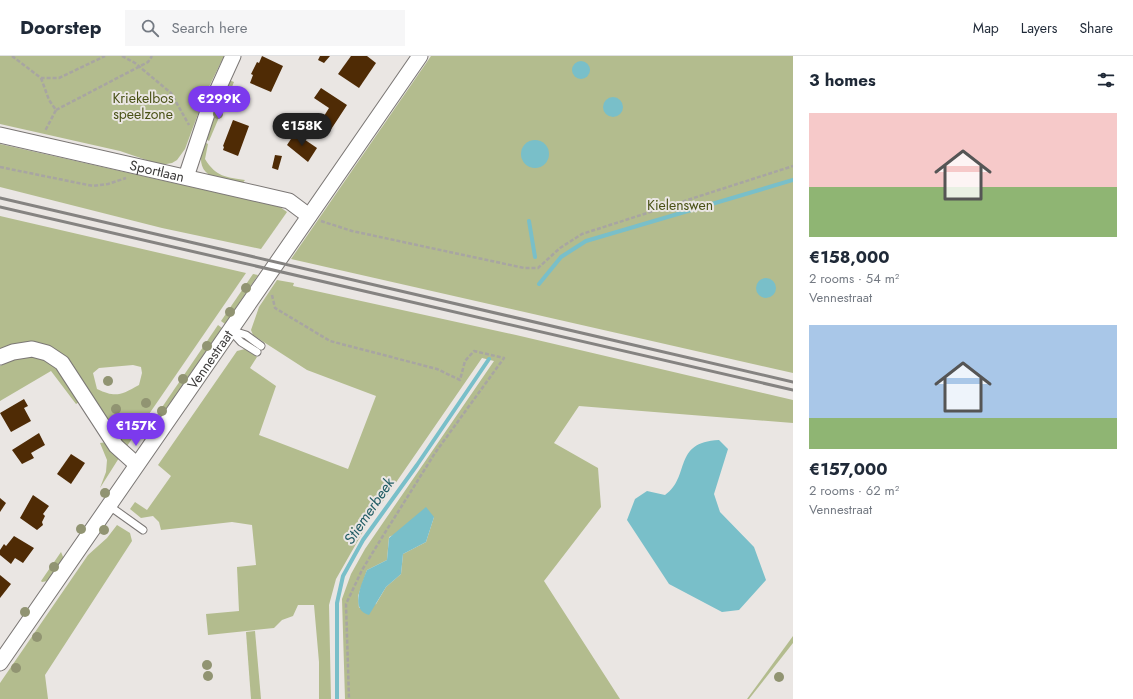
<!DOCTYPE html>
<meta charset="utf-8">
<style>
body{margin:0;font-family:Jost,sans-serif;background:#f6f6f7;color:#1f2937;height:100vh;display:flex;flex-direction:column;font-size:15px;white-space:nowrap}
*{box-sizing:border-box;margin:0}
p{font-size:13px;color:#747a83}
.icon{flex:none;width:22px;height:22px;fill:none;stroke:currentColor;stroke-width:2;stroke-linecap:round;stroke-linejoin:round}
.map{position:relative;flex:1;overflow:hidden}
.sheet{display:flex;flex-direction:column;background:#fff;width:340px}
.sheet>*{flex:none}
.price{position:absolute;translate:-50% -34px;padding:0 9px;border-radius:14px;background:#7c3aed;color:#fff;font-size:13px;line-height:26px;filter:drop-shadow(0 1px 2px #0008)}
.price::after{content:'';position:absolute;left:50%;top:24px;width:12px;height:9px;margin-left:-6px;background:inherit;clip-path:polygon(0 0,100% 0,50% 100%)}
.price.selected{background:#222;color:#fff}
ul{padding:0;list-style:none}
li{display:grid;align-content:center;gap:8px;height:212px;padding:0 16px}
li span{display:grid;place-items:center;height:124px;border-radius:0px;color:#555}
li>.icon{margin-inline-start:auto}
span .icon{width:72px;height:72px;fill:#fffc;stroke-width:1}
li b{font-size:17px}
h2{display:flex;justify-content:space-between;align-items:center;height:48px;padding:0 16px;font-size:17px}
header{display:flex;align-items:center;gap:24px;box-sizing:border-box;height:56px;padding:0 20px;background:#fff;border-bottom:1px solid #e0e1e3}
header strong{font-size:19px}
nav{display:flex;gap:22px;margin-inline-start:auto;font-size:14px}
.search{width:280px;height:36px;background:#f6f6f7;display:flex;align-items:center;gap:10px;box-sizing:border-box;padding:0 14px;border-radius:0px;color:#747a83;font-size:15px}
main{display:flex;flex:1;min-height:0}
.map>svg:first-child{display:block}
.green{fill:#b3bc8e;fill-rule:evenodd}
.water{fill:#79bfc9}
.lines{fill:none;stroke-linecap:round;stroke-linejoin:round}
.stream{stroke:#79bfc9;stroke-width:4}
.building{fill:#4f2b05}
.lane-casing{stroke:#7b7775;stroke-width:9}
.street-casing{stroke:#7b7775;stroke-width:17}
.path{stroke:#a8a5a2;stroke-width:2.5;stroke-dasharray:4 2;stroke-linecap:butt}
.lane{stroke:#fff;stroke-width:7}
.street{stroke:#fff;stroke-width:15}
.rail{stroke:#858381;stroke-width:3}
.tree{fill:#919472}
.labels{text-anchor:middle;stroke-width:4;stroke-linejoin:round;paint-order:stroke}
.park-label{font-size:14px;fill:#495116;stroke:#eae6e3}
.street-label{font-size:14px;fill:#3c3b3a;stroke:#eae6e3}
.water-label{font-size:15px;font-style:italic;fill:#215c64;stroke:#eae6e3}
</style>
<header>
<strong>Doorstep</strong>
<div class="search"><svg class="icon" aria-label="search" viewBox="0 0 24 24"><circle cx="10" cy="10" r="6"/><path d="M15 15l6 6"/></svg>Search here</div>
<nav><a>Map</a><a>Layers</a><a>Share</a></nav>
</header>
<main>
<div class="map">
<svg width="793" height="643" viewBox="0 0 793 643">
<rect width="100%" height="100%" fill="#eae6e3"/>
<g class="green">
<polygon points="0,0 224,0 205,39 185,93 177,104 172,107 161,109 120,95 0,68"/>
<polygon points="431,0 793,0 793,317 291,203"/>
<polygon points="229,24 234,26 209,85 206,83"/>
<path d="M204,86L208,88L205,103C216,121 226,121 245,124L241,129C213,121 193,121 204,86Z"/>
<polygon points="0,88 280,151 287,156 261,193 162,172 0,131"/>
<path d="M0,160L246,217L125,393L58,297H0ZM133,309L141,311L142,317L139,329C121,339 116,342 97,333L93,317L99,312Z"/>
<polygon points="253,218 258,219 225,268 221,265"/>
<path d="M277,224L294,227L293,230L516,279L793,344V367L579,350L554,387L598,412L601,451L544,525L620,643H345L342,543L351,518L365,493L494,305L482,302L368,467L336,523L329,549L331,643H319V606L314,549H298L293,560L282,564L274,572L208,579L206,558L239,555L237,511L256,509L252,469L232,466L161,474L159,466L153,460L141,462L130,453L135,446L147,454L171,420L158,409L237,295L245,293L257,301L250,312L276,330L259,379L348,413L376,340L307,314L253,279L251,274L259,251ZM434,461L426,486L403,498L401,518L386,531L376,548L359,552L358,540L367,514L387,504L389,481Z"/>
<polygon points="218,269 222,272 143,386 152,366"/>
<polygon points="33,299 50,303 81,345 76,348 51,315 0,345 0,310 14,303"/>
<polygon points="107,386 119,402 100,432 106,416 107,404 100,387"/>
<polygon points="117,469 130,477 132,485 45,619 48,643 0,643 0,627 88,499 107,482"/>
<polygon points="61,496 64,503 48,525 42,526 41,525"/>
<polygon points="255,575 261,643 251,643 246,576"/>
<polygon points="793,580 793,587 749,643 747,643"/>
</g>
<g class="water">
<circle cx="581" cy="14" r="9"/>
<circle cx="613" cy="51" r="10"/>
<circle cx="535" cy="98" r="14"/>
<circle cx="766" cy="232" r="10"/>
<path d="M719,384L728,393L714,438L720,456L754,491L766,524L739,554L722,556L669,528L627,464L635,443L647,435L665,439C691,421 672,386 719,384Z"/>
<path d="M426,451L434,461L426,486L403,498L401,518L386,531L369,559C349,554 362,527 367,514L387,504L389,482Z"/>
</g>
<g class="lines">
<g class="stream">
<polyline points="529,165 535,201"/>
<polyline points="539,228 561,201 586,185 793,124"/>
<polyline points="337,643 337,547 343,520 363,484 417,409 489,303"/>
</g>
</g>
<g class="building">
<polygon points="262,0 283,10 271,36 250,27 253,19 251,18 257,6 259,7"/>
<polygon points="320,0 330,0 324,7 318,4"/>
<polygon points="351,0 367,0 376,7 359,32 338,18"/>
<polygon points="321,32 347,49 330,75 319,68 329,52 314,42"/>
<polygon points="233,64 249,70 238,100 223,94 224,91 223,90"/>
<polygon points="295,77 317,92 308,106 287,89"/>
<polygon points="275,99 282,100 278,114 272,112"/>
<polygon points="24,343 28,350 24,352 31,365 11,376 0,357"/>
<polygon points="39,377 45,389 31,397 34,402 22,408 12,394"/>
<polygon points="71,398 85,407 71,428 57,418"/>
<polygon points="33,439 49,450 43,458 45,460 42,466 43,469 37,474 20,462"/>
<polygon points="0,442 6,447 0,456"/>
<polygon points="14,480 34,492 23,507 15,502 11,508 0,499 0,494 4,488 6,490"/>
<polygon points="0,519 11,528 0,542"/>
</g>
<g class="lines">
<defs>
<g id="lane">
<polyline points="230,274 241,286 257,296"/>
<polyline points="230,274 246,279 261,290"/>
<polyline points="108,449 143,474"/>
</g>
<g id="street">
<path id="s1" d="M0,79L289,145L309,160"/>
<polyline points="186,121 208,55 233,0"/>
<polyline points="0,301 13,296 32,293 47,297 62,307 116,390 136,408"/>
<path id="s2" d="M0,607L420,0"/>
</g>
</defs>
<use href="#lane" class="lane-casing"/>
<use href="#street" class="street-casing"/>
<g class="path">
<polyline points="12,0 41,22 59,22 105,0"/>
<polyline points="122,0 135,7 171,37 189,69"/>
<polyline points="41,22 49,44 56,54 45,75"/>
<polyline points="56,54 148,6 152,0"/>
<polyline points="0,111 93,130 108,128 126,122"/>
<polyline points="321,165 352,175 524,212 538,212 560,192 582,178 793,110"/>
<polyline points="272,239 275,252 330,285 437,313 460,324 465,305 474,295 504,302 435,397 381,483 362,514 346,548 349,643"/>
</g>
<use href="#lane" class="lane"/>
<use href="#street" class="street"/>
<g class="rail">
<polyline points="0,142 793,326"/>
<polyline points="0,151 793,334"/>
</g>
</g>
<g class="tree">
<circle cx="218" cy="58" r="5"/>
<circle cx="246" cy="232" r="5"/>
<circle cx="230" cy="256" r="5"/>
<circle cx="207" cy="290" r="5"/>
<circle cx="183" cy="323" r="5"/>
<circle cx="108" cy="325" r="5"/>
<circle cx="146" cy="347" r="5"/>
<circle cx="116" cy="353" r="5"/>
<circle cx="162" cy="355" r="5"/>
<circle cx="105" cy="437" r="5"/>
<circle cx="81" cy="473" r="5"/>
<circle cx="104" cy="474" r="5"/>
<circle cx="54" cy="511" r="5"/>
<circle cx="25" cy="556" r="5"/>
<circle cx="37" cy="581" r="5"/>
<circle cx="207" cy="609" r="5"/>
<circle cx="16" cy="612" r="5"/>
<circle cx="208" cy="620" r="5"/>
<circle cx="779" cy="621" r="5"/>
</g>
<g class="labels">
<g class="park-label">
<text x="143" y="47">Kriekelbos<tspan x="143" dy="16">speelzone</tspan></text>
<text x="680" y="154">Kielenswen</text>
</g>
<g class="street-label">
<text dy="5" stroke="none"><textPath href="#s1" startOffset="161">Sportlaan</textPath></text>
<text dy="5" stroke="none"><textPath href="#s2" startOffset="369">Vennestraat</textPath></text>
</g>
<g class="water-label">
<text transform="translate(369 455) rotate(-56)" y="5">Stiemerbeek</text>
</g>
</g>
</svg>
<b class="price" style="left:219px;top:64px">€299K</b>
<b class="price selected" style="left:302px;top:91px">€158K</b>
<b class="price" style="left:136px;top:391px">€157K</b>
</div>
<section class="sheet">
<h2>3 homes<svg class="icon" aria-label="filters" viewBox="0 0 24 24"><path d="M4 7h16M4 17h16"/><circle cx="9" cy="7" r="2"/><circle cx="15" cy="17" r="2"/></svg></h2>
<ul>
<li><span style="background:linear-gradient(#f6c9c9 60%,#8fb573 0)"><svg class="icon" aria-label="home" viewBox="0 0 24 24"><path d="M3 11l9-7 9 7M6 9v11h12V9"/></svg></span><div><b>€158,000</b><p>2 rooms · 54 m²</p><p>Vennestraat</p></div></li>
<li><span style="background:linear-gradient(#a9c7e8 75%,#8fb573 0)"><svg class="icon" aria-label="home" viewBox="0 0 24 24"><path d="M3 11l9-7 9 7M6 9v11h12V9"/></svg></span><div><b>€157,000</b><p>2 rooms · 62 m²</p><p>Vennestraat</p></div></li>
</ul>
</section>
</main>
